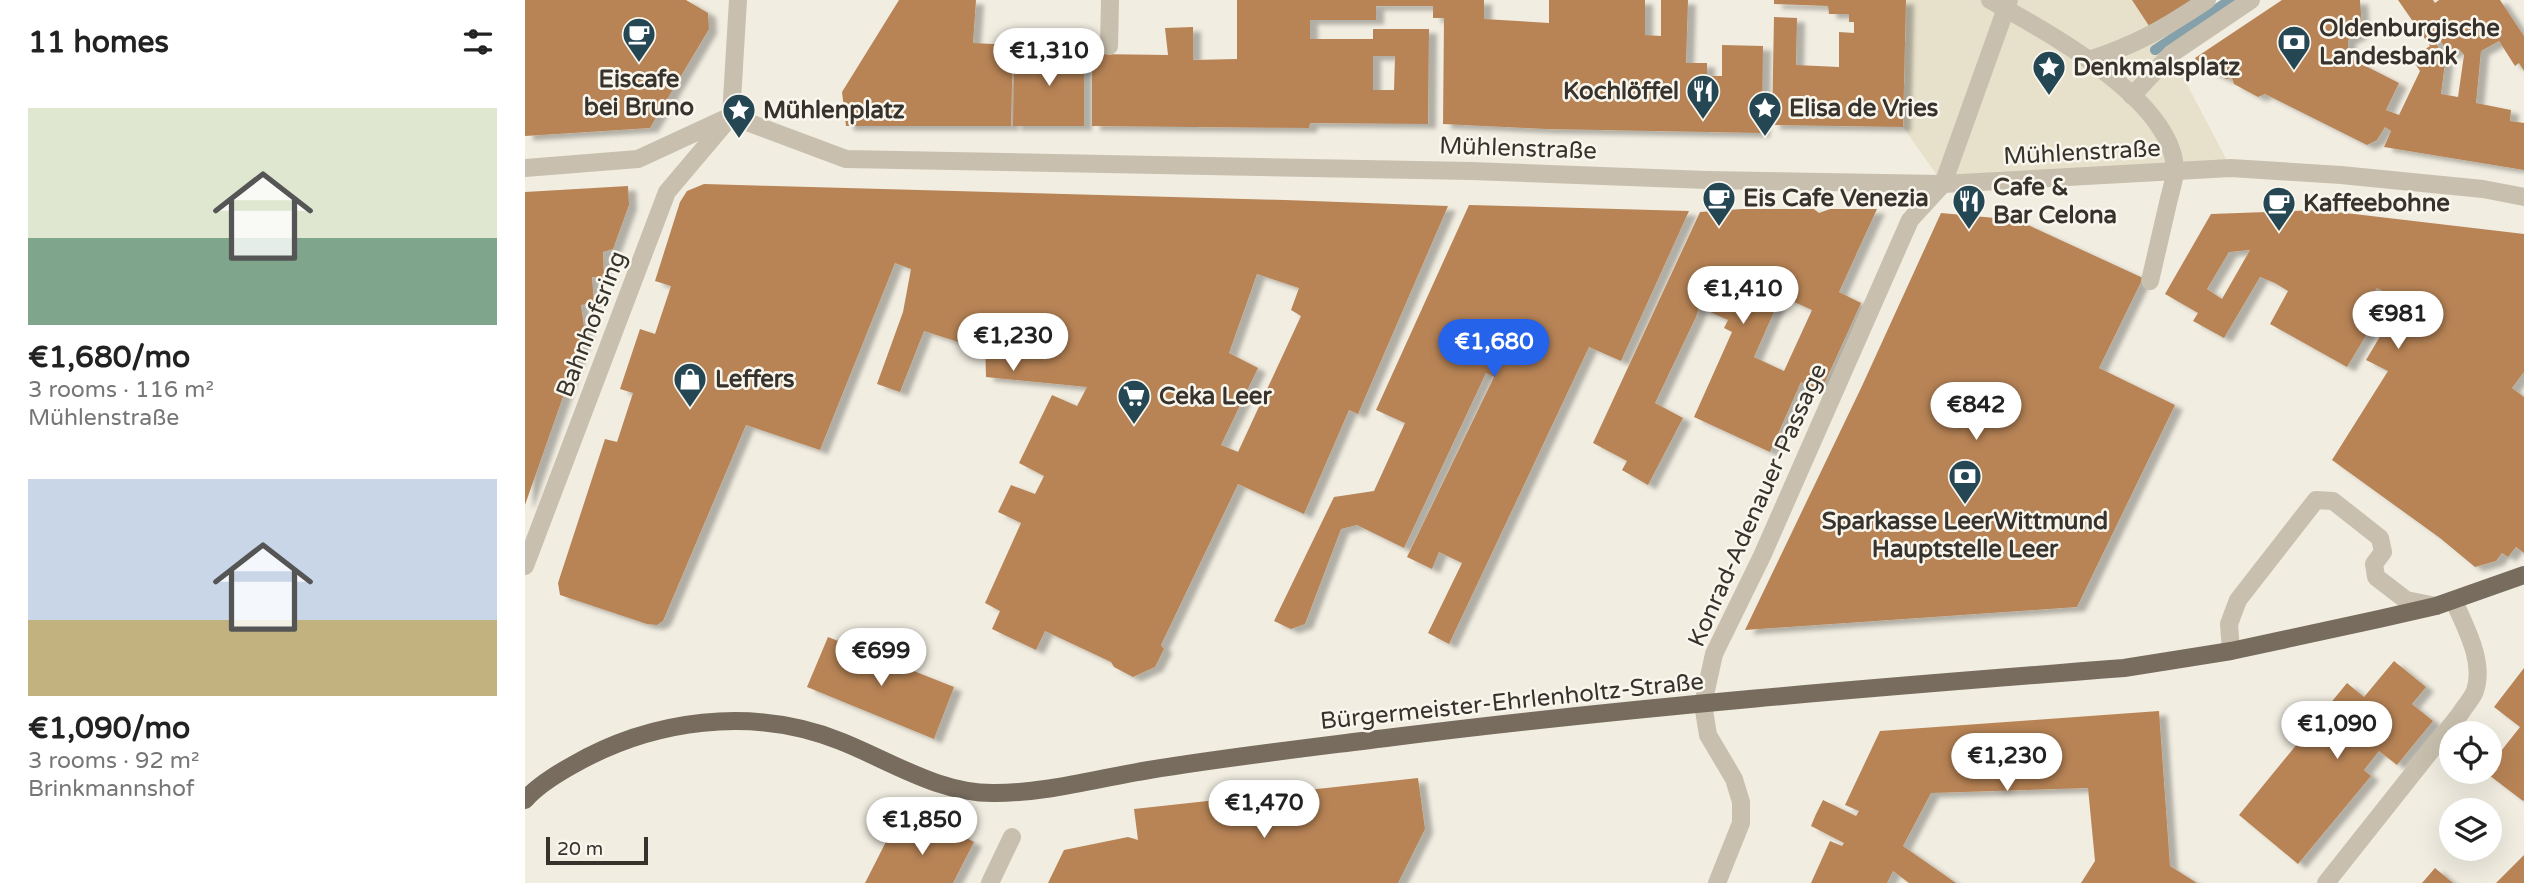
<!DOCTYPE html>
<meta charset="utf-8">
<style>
body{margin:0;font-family:"Varela Round",sans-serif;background:#f6f6f6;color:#222;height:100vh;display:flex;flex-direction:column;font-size:26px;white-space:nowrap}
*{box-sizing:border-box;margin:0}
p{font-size:23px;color:#767676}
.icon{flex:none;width:38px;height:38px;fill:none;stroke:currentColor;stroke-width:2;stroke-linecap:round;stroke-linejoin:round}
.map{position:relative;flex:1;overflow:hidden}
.sheet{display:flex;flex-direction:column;background:#fff;width:525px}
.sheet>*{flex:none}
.fabs{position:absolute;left:1914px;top:721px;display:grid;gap:14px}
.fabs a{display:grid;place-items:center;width:63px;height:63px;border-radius:50%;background:#fff;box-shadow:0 7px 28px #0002;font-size:35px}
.scale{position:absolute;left:21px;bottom:18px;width:102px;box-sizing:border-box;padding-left:7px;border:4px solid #37322b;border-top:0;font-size:19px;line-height:24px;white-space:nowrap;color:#37322b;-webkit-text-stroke:5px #f9f6ed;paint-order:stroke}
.price{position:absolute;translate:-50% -60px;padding:0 16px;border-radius:24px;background:#fff;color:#222;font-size:23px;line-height:46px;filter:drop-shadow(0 2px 4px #0008)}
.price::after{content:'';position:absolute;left:50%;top:42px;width:21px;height:16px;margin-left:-10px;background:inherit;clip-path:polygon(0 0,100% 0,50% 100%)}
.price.active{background:#2563eb;color:#fff}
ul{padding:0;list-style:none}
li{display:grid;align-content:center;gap:14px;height:371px;padding:0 28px}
li span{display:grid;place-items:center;height:217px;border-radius:0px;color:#555}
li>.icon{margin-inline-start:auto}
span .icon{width:126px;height:126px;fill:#fffc;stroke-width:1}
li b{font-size:30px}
h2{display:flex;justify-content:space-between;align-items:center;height:84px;padding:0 28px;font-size:30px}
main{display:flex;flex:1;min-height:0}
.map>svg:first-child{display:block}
.plaza{fill:#e7e0ca}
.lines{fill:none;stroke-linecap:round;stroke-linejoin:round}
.stream{stroke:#83a0ab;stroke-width:10}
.building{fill:#b88457;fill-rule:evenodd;filter:url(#shadow)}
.minor{stroke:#c8bfae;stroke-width:18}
.major{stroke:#776c5e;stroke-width:18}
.labels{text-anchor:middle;stroke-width:5;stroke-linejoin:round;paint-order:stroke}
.poi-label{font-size:24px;font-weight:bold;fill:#37322b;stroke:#f9f6ed;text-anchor:start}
.street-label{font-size:24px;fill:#37322b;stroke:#f9f6ed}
</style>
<main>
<section class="sheet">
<h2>11 homes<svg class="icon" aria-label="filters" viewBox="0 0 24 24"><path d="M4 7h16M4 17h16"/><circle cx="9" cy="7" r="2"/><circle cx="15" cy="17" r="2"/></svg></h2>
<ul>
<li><span style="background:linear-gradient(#dfe7d0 60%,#7fa58c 0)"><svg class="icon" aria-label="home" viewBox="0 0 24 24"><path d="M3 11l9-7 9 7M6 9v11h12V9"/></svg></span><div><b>€1,680/mo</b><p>3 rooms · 116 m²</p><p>Mühlenstraße</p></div></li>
<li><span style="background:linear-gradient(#c9d6e8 65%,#c2b280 0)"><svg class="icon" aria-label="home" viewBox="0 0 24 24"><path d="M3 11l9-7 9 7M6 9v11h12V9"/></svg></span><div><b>€1,090/mo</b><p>3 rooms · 92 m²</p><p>Brinkmannshof</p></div></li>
</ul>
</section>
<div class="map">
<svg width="1999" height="883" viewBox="0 0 1999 883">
<defs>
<filter id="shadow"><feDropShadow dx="8" dy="4.5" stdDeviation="2" flood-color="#0004"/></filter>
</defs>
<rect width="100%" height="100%" fill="#f1ede1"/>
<polygon class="plaza" points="1381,0 1607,0 1626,29 1632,33 1646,54 1706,168 1418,184 1378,127"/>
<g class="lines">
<polyline class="stream" points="1630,50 1705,0"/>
</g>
<g class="building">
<polygon points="0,0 161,0 183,13 184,29 125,128 0,136"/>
<polygon points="374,0 451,0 448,43 488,45 486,126 321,126 317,92"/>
<path d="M712,0H959V19L1024,23V0H1120V35L1136,36V0H1163L1161,63H1182V76H1197V45L1238,46L1237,133L1022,129L918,124L919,18H908V6H851V20H785V39H848V29H904L903,124L785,123L784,128L567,126V54L643,55L640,28L668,27V60L712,59ZM848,56H870L869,90H848Z"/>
<polygon points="1249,0 1381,0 1378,127 1247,125 1249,17 1272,18 1271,65 1314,67 1314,32 1329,33 1329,22 1324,22 1324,14 1304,14 1303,6 1249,4"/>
<polygon points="1607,0 1670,0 1626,29"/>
<path d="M1757,0H1835L1837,29L1833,35L1823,40V57L1874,83L1861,110L1874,115L1895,71L1889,62L1895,58L1897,51L1905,46L1873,0H1908L1910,3L1914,0H1975L1999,36V71L1994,63L1990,66L1974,41L1956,51L1951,103L1986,110L1985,121L1999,123V170L1859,147L1866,131L1860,127L1852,140L1842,145L1740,94L1733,97L1709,84L1707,78L1701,79L1674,66L1670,58ZM1915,40L1924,55L1934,49L1939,55L1933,97L1916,94L1920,63L1911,42Z"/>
<polygon points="489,50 559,51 559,126 488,126"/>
<path d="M179,184L760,200L923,206L833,414L824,410L779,514L713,484L636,645L639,649L630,667L608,677L589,667L586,662L520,631L511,650L467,629L475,611L460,603L496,523L473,512L486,485L510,494L519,476L494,463L527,395L552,406L562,387L461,377L460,340L452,339L449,347L399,331L375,392L352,384L378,312L386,269L370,263L295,450L221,425L138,621L132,625L122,624L35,595L33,583L80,439L92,442L108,393L95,389L115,329L130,334L146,286L130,281L155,202L162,191ZM732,274L774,288L766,310L776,316L713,452L696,445L733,368L704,353Z"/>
<polygon points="103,186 104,205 88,249 78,252 79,278 67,277 69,303 56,305 60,334 0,505 0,192"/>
<polygon points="944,205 1164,211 1096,361 1064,347 924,644 903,633 937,563 914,552 907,569 882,557 969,377 961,373 879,548 832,525 816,529 780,624 766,629 749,621 809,497 849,491 880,423 851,410"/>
<path d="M1217,209H1289L1294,213L1305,209H1352L1314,292L1336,303L1296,391L1276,382L1245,452L1169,417L1207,332L1199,328L1203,320L1174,307L1171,317L1130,403L1158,418L1123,485L1097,470L1102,461L1068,443L1175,212ZM1256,296L1287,310L1259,371L1229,357Z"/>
<path d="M1795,210L1999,234V372L1987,388L1999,397V553L1991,547L1983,557L1977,553L1971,561L1950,567L1915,538L1807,460L1863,371L1841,360L1876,301L1852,288L1836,314L1849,322L1822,367L1745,324L1763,291L1750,283L1735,277L1699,338L1668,321L1673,313L1640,294L1686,214ZM1725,250L1697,299L1682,289L1704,252Z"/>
<polygon points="1416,213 1492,220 1618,278 1574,368 1650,405 1552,607 1220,630 1337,386"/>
<polygon points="303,637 429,687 409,739 282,687"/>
<polygon points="1869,661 1901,687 1887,704 1908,721 1872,765 1854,751 1839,770 1846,776 1773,864 1714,815 1822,683 1839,697"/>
<polygon points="1999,668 1999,800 1998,801 1960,772 1965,772 1965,765 1995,727 1969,707"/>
<polygon points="1634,711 1645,866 1672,883 1556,883 1570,861 1563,788 1406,793 1378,846 1431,883 1384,883 1368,871 1362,883 1286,883 1305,841 1317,846 1319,843 1286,826 1291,814 1298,800 1331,816 1334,811 1320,805 1355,731"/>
<polygon points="893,778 900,829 873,883 523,883 539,850 603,837 613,840 609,809"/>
<polygon points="405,819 449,842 428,883 340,883 367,830 393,843"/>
<polygon points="1999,855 1999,883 1971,883"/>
<polygon points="1910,868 1928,883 1897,883"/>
</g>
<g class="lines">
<g class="minor">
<path d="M1465,0C1518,30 1651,100 1650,172C1649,182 1645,194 1643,203C1637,229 1631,255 1625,281"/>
<polyline points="584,46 585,0"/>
<path d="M1564,60C1613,44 1640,28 1682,0"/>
<polyline points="1607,96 1646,54 1726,0"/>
<polyline points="206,116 213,0"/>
<polyline points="0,168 113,159 206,116 321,159 946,171 1182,180 1418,184 1706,168 1816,175 1958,189 1999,197"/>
<polyline points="0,566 142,192 202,121"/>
<polyline points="1706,651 1704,624 1713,600 1791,500 1808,501 1855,538 1858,552 1849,564 1851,577 1881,600 1911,606"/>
<polyline points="465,883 487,837"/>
<polyline points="1192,883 1216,823 1216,802 1209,779 1183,735 1178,704 1189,654 1237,556 1385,220 1418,184 1484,0"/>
<path d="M1801,883L1935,714C1939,707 1947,699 1950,691C1960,661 1940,627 1929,601"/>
</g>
<path class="major" d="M0,800C12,786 30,775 46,766C127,719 227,706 315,741C366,761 414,794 470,793C522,793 574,778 624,770C703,757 782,748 861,738C1107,707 1353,687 1599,668L1706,651L1854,619L1911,606L1999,575"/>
</g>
<defs>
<symbol id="cafe-pin" viewBox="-11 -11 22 30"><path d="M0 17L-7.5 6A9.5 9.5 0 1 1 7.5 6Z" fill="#254754" stroke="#f9f6ed"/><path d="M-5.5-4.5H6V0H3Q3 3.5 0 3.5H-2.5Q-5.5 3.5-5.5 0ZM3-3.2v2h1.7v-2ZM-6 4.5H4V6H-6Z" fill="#fff"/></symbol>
<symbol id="bank-pin" viewBox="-11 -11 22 30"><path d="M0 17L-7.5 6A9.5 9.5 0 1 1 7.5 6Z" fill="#254754" stroke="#f9f6ed"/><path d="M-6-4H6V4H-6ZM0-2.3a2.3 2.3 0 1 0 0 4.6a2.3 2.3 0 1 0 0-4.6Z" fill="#fff"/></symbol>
<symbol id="sight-pin" viewBox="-11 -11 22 30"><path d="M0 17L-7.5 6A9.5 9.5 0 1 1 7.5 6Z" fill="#254754" stroke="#f9f6ed"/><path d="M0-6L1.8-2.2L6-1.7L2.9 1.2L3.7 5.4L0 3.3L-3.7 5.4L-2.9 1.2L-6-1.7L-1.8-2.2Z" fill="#fff"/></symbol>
<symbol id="restaurant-pin" viewBox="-11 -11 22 30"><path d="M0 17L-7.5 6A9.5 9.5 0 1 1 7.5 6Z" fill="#254754" stroke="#f9f6ed"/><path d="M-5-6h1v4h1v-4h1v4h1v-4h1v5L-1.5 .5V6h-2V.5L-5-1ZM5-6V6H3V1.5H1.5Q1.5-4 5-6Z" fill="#fff"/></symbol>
<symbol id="shop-pin" viewBox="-11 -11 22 30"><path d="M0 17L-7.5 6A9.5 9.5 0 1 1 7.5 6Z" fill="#254754" stroke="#f9f6ed"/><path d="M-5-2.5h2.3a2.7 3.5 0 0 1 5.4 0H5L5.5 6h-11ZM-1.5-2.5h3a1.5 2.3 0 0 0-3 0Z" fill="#fff"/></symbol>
<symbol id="supermarket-pin" viewBox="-11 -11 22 30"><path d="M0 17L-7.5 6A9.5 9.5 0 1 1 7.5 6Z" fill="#254754" stroke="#f9f6ed"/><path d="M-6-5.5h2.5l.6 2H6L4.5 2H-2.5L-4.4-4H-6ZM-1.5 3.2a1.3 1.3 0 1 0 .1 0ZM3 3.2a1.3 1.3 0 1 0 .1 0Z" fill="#fff"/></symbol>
</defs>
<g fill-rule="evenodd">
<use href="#cafe-pin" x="95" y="15" width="38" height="52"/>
<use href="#bank-pin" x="1750" y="23" width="38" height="52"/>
<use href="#sight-pin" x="1505" y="48" width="38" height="52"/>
<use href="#restaurant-pin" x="1159" y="72" width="38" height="52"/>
<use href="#sight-pin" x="1221" y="89" width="38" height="52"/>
<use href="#sight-pin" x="195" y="91" width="38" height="52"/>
<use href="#cafe-pin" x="1175" y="179" width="38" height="52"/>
<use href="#restaurant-pin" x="1425" y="182" width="38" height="52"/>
<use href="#cafe-pin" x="1735" y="184" width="38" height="52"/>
<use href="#shop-pin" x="146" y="360" width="38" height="52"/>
<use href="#supermarket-pin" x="590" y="377" width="38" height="52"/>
<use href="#bank-pin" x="1421" y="457" width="38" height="52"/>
</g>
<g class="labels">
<g class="poi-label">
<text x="1794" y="36">Oldenburgische<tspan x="1794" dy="28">Landesbank</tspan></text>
<text x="1548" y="75">Denkmalsplatz</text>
<text x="114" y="87" text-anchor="middle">Eiscafe<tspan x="114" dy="28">bei Bruno</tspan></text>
<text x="1154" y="99" text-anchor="end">Kochlöffel</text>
<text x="1264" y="116">Elisa de Vries</text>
<text x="238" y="118">Mühlenplatz</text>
<text x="1468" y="195">Cafe &amp;<tspan x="1468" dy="28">Bar Celona</tspan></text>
<text x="1218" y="206">Eis Cafe Venezia</text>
<text x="1778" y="211">Kaffeebohne</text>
<text x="190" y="387">Leffers</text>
<text x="634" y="404">Ceka Leer</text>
<text x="1440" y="529" text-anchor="middle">Sparkasse LeerWittmund<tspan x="1440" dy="28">Hauptstelle Leer</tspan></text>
</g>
<g class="street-label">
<text transform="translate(993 148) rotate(2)" y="8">Mühlenstraße</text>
<text transform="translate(1557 152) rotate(-3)" y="8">Mühlenstraße</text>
<text transform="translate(66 324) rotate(-69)" y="8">Bahnhofsring</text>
<text transform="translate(1232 505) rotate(-66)" y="8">Konrad-Adenauer-Passage</text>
<text transform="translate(987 701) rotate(-6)" y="8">Bürgermeister-Ehrlenholtz-Straße</text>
</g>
</g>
</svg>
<div class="fabs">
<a><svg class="icon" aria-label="locate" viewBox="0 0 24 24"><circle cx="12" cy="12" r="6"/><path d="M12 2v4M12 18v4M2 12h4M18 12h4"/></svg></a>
<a><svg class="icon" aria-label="layers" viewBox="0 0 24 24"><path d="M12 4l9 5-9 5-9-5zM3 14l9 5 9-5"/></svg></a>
</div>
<div class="scale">20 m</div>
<b class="price" style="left:524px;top:88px">€1,310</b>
<b class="price" style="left:1218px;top:326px">€1,410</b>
<b class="price" style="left:1873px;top:351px">€981</b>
<b class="price" style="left:488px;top:373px">€1,230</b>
<b class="price active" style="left:969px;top:379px">€1,680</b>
<b class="price" style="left:1451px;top:442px">€842</b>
<b class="price" style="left:356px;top:688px">€699</b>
<b class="price" style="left:1812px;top:761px">€1,090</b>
<b class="price" style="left:1482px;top:793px">€1,230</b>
<b class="price" style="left:739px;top:840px">€1,470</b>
<b class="price" style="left:397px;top:857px">€1,850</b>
</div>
</main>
